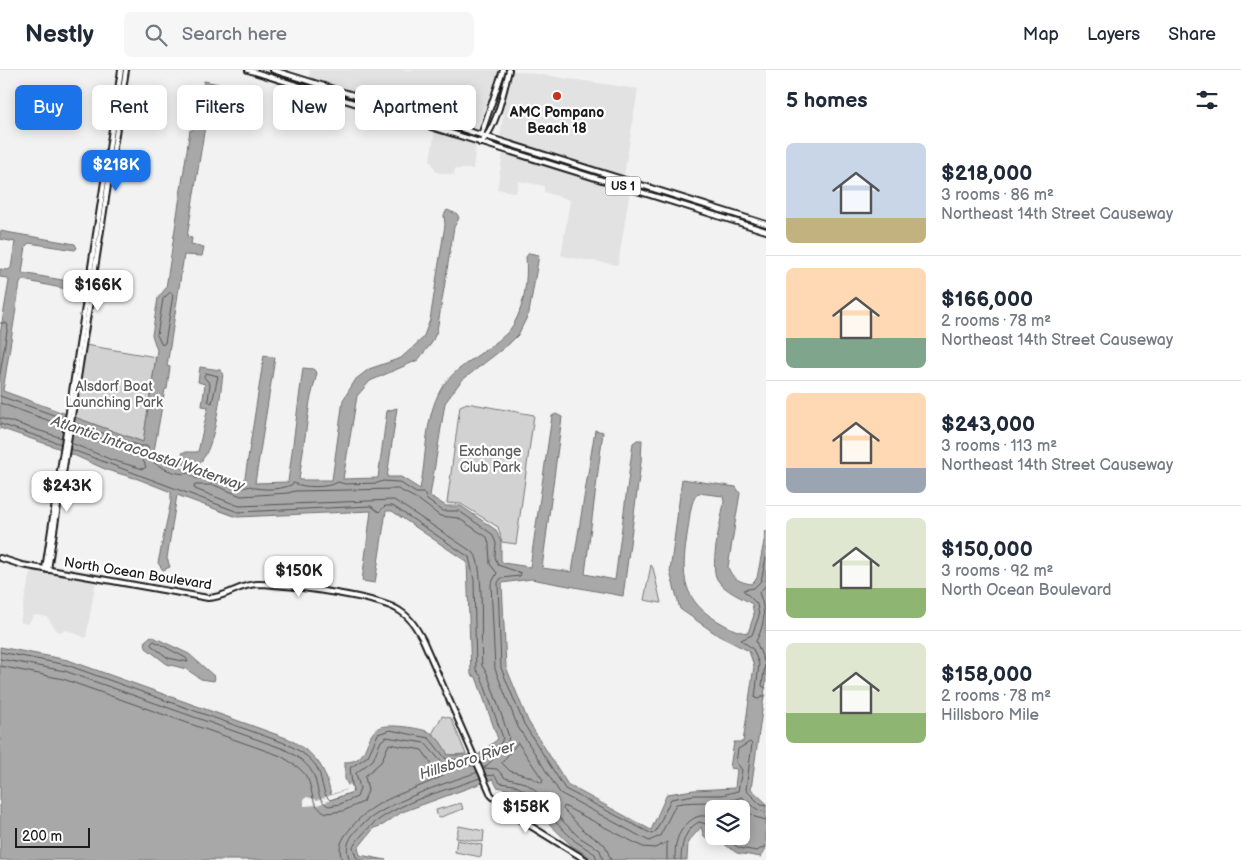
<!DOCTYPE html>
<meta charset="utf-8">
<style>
body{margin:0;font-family:"Balsamiq Sans",sans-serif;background:#f6f6f7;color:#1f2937;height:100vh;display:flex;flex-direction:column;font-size:19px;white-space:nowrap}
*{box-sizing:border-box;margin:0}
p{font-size:16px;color:#747a83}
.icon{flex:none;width:28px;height:28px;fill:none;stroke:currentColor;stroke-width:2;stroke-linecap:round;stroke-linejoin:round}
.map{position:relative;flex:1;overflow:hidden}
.details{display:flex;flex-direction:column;background:#fff;width:475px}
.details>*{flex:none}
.hud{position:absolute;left:15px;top:15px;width:475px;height:45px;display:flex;gap:10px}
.buttons{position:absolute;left:705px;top:730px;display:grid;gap:10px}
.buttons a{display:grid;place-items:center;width:45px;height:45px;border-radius:8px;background:#fff;box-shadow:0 2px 12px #0003;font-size:25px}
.scale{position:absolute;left:15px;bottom:12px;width:75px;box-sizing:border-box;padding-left:5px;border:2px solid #1c1c1c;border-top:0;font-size:14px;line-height:18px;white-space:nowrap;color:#1c1c1c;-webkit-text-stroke:4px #fff;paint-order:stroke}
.price{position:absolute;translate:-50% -42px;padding:0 11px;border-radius:10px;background:#fff;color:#222;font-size:16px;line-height:32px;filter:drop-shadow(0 1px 2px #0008)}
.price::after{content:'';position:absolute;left:50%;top:30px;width:15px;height:11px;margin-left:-8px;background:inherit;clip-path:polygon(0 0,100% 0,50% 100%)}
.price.on{background:#1a73e8;color:#fff}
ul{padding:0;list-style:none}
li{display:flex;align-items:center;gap:15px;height:125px;padding:0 20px}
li+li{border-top:1px solid #e0e1e3}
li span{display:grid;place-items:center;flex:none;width:140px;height:100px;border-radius:8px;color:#555}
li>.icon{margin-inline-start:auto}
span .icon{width:60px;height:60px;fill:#fffc;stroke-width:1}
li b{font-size:21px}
h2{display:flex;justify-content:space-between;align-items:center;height:60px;padding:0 20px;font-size:21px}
.chip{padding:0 18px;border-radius:8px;background:#fff;box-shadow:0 2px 12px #0003;font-size:18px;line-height:45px}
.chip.on{background:#1a73e8;color:#fff}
header{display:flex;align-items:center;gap:30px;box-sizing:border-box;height:70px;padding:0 25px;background:#fff;border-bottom:1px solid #e0e1e3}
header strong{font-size:24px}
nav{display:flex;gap:28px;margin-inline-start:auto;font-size:18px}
.search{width:350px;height:45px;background:#f6f6f7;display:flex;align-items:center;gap:12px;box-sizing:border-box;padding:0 18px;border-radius:8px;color:#747a83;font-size:19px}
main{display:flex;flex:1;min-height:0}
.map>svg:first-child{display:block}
.built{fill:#e2e2e2}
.green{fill:#d2d2d2;stroke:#777}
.water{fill:#a8a8a8;stroke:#707070;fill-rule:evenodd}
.pier{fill:#f2f2f2}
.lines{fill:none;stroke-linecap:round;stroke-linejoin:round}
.shore{stroke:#545454;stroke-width:1}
.major-casing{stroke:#1c1c1c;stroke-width:8}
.major{stroke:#fff;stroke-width:4}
.poi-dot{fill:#c8321e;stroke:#fff;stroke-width:2}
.labels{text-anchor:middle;stroke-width:4.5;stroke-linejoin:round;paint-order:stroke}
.shield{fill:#fff;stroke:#606060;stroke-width:1}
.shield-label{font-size:12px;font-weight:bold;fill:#1c1c1c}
.poi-label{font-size:14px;font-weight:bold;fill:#1c1c1c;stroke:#fff}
.park-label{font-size:14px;fill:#5c5c5c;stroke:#fff}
.street-label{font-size:14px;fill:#1c1c1c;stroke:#fff}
.water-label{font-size:15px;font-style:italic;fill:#5b5b5b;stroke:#fff}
</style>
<header>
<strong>Nestly</strong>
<div class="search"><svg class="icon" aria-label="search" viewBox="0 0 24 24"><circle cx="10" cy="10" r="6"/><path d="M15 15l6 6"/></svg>Search here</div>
<nav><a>Map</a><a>Layers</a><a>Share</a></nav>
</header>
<main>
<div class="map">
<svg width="766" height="790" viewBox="0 0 766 790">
<rect width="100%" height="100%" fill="#f2f2f2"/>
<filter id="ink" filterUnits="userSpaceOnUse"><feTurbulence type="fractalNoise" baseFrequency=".02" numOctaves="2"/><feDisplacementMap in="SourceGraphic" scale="10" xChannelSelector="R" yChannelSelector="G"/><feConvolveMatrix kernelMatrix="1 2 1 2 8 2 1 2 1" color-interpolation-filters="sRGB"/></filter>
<g filter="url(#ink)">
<g class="built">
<polygon points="310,0 499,0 477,59 309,7"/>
<polygon points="510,0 638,19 624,106 500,66"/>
<polygon points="435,61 476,75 473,99 455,99 454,105 436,102 430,89"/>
<polygon points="503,84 630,120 618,195 561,186 570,130 544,122 544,116 519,111 516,123 497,119"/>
<polygon points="31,499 96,510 86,568 67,560 58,562 47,547 34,545 28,554 20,552"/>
</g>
<g class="green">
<polygon points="85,275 156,287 143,372 74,347"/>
<polygon points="467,333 534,345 516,474 502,472 498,457 461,434 447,433 460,336"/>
<polygon points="651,495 653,498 661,533 644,530"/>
<polygon points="442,646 451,648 466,684 448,685 432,664"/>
<polygon points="461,733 463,739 438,748 436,740"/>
<polygon points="459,756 484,761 483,772 456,768"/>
<polygon points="457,770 482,775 481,787 455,782"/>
</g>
<g class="water">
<path d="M204,11L219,14L214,51L206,50L187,167L192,168L191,174L204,177L202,186L184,185L167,296L170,297L167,319H165L154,381L160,384L151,385L169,395L185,399L187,395L180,393L183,382H198L208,337L202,336L205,314L198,312L200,297L220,300L223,304C220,325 215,387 195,396L196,403L217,404L244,414L264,285L275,288L255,413L288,412L303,298L313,299L317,303L310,331L299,410H332L343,330L356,309L369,299L401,288L423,268L430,250L445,155L444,145L447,140L457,144L459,148L454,157L437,261L431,274L418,290L370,311L357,326L343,409L378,408L387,341L397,338L387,407H401L420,419C427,386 424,349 441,319C448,307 460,298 471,290C482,282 497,273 507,263C524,245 528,210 526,187L529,183L539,185L529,243L518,265L509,274L461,311L445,333L430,426L446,436H461L496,460L501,472V490L503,493L530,497L552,346L556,344L562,347L542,498L572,502L595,360L603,362L585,504L615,510L633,373L637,370H642L641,392L623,526L531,509L502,513L506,597L528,651L568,715L651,760L667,724L694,720L735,718L737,699L730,698L734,672H743L754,596L749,581L719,566L680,539L670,502L682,409L736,417L740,423L728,497C732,509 740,512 751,514L757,508L766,461V612L751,719L766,733V778L761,787L737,783L724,774L710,771L704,766L701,757L688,772L687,790H595L572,776L535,740L526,727L512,720L497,717L493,709L402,742L383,755L374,758L358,778L360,785L386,790H0V577L68,590L289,669C317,686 324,694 331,725L350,719L345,709V692C370,692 363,668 378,658C386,653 423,658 431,663C439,668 444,677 448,685H478L498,669L476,607L471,605L467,492L392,441H386L375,513L362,511L371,441L237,447L177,425L167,488L170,497L163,500L158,493L171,431V422L138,409L107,400L58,378L0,358V264L9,211L7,208L0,207V199L8,200L11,198L15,172L0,169V161L75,174L77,178L75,180L29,173L26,176L22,203L68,211L70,215L66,219L23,210L20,213L3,321L143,372L157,280L152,265L158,228L166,218L190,60H193L200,16L203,17ZM698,423L723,426L724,431C722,448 709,495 717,509C724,521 741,527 752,534L754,545L748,563C735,562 727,556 716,550C678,527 682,498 688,459C690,447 690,431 698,423ZM714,739H741V766H714Z"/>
<polygon points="151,566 189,584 215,607 214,611 201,609 186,599 167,594 146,578 145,571"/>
</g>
<polygon class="pier" points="349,714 353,717 351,723 317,735 304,736 304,729 307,727 317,730 346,720"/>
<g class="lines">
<g class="shore">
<polygon points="208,18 213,20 210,43 203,46 201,43 204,22"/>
<polygon points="171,222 173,225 165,273 162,275 157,265 163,229"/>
<polyline points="0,253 6,253 8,255 0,304"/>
<polygon points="206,303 218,306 212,333 208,331 210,314 204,307"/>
<polyline points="0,326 65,349"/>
<polyline points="0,333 64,356"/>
<polyline points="0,348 62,368"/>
<path d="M74,353L140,376H148L149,389C159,397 176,406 189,403L195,408L216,409L240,419L250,416C260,421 285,420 294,413C303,418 329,418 338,412L345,414L378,413L383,411L399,412L416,423H424L427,430L443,441H459L492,464L496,473L495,487L498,495L521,503L520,506L501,508L498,513L501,598L524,654L565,719L652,764L656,761L671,729L694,725H722L738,721L742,700L736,692L738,679L750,672L752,674L746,720L761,735L766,736"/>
<polyline points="0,354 61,374"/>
<polyline points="71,373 112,390 143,399 146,397 140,383 73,359"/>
<polyline points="70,379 238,442 371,436 379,442 385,436 393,436 469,487 474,510 476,600 481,606 503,668 501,673 479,690"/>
<polyline points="766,488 761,511 754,518 743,520 757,534 759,546 752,565 741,570 753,579 759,594 755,628 758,629 766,625"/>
<path d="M766,515L759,523C766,539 765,555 756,571L765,594L762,616L766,618"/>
<polygon points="154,571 186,588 188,592 168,588 151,575"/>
<path d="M0,582L67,595L287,674C298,680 309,686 316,696C323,706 321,724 330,730L353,722L350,698L368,686L378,664L390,660L429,668L446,689L472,690"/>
<path d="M0,589L65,601L284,679C294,685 306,691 312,702C319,713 315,730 329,736L340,734L357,727L360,718L356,703L373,690L381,671L386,667L425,673L444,695L475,696"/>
<path d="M0,596L63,609L281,686C290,692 300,697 306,706C315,720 308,736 327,743L343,741L363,732L368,721L365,706L381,692L389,674L422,680L434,697L443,703V706C409,723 375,727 350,759C342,769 337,776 342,790"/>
<polygon points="518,673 543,710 542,713 528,706 510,701 502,693"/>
<polyline points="486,706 494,705 500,713 514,715 529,723 539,736 575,771 595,784 597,790"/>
<polyline points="720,739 741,736 755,747 766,750"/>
<path d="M350,790C327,748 450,712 478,702"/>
<path d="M361,790L356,787L353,777C378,735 437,724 480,708"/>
<path d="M603,790L600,780L579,767L543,732L534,719L525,713L505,708L497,699L484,698L506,677L509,667L487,603L482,596C480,575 485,497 474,483L394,430L239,436L195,419L194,415H214L241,426L288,423L295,421L398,419L419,430L440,446L458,448L487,467L489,474L490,494L497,503L491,514L495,599L518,657L560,723L649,771L660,766L676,734C697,730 722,735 742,727L758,740L766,742"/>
<polyline points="611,790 605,775 584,761 563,739 564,736 643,777 655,778 667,772 667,790"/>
<path d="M675,790C675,784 675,776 677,770C681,755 704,733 714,755"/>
<path d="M681,790C681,775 685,759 699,752L706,754L709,764L726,769L739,778L757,781L766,776"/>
</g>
<defs>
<g id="major">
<polyline points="248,0 766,161"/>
<polyline points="273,0 766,154"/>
<polyline points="481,65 503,0"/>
<path d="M480,73C496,61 504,20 509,0"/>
<path d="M0,488L22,495L208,528C226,528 239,514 258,514C286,515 379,526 400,541C411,548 417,559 423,570L491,725L511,744L586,790"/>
<polyline points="45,499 121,0"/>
<polyline points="48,500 126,0"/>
</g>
</defs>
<use href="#major" class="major-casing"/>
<use href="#major" class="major"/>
</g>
</g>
<circle class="poi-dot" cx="557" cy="26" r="5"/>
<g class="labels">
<rect class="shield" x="605.5" y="106.5" width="35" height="19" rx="4"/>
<g class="shield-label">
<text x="623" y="120">US 1</text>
</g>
<g class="poi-label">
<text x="557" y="47">AMC Pompano<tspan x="557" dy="16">Beach 18</tspan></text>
</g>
<g class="park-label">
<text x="114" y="321">Alsdorf Boat<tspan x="114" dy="16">Launching Park</tspan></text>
<text x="490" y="386">Exchange<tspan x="490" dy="16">Club Park</tspan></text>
</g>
<g class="street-label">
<text transform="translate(138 503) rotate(9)" y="5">North Ocean Boulevard</text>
</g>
<g class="water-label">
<text transform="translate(148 383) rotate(19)" y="5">Atlantic Intracoastal Waterway</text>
<text transform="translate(467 690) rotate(-17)" y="5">Hillsboro River</text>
</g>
</g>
</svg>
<div class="buttons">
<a><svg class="icon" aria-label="layers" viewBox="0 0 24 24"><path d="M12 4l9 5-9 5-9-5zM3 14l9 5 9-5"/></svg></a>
</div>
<div class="scale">200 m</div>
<b class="price on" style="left:116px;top:122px">$218K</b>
<b class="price" style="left:98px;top:242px">$166K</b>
<b class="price" style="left:67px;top:443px">$243K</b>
<b class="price" style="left:299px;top:528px">$150K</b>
<b class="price" style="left:526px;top:764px">$158K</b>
<div class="hud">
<a class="chip on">Buy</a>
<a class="chip">Rent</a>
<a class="chip">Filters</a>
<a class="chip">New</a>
<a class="chip">Apartment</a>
</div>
</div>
<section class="details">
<h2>5 homes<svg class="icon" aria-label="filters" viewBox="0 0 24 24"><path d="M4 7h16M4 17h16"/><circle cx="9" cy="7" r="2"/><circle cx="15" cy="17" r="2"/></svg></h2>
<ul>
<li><span style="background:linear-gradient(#c9d6e8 75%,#c2b280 0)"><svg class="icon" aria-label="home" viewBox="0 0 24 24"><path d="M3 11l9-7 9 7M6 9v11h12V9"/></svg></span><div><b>$218,000</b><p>3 rooms · 86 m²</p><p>Northeast 14th Street Causeway</p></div></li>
<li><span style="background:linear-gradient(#ffd9b3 70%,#7fa58c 0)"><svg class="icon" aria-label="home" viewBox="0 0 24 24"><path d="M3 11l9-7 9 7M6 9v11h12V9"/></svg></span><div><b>$166,000</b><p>2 rooms · 78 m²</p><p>Northeast 14th Street Causeway</p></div></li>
<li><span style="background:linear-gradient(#ffd9b3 75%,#9aa5b1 0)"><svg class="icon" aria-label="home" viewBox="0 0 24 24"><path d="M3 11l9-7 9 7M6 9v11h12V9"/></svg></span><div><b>$243,000</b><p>3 rooms · 113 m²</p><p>Northeast 14th Street Causeway</p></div></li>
<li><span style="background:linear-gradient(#dfe7d0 70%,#8fb573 0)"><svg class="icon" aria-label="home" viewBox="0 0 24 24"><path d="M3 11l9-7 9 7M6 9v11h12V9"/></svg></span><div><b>$150,000</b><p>3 rooms · 92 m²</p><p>North Ocean Boulevard</p></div></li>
<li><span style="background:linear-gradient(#dfe7d0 70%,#8fb573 0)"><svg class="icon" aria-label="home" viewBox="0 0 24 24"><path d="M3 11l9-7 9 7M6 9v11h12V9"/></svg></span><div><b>$158,000</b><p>2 rooms · 78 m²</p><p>Hillsboro Mile</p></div></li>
</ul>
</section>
</main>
